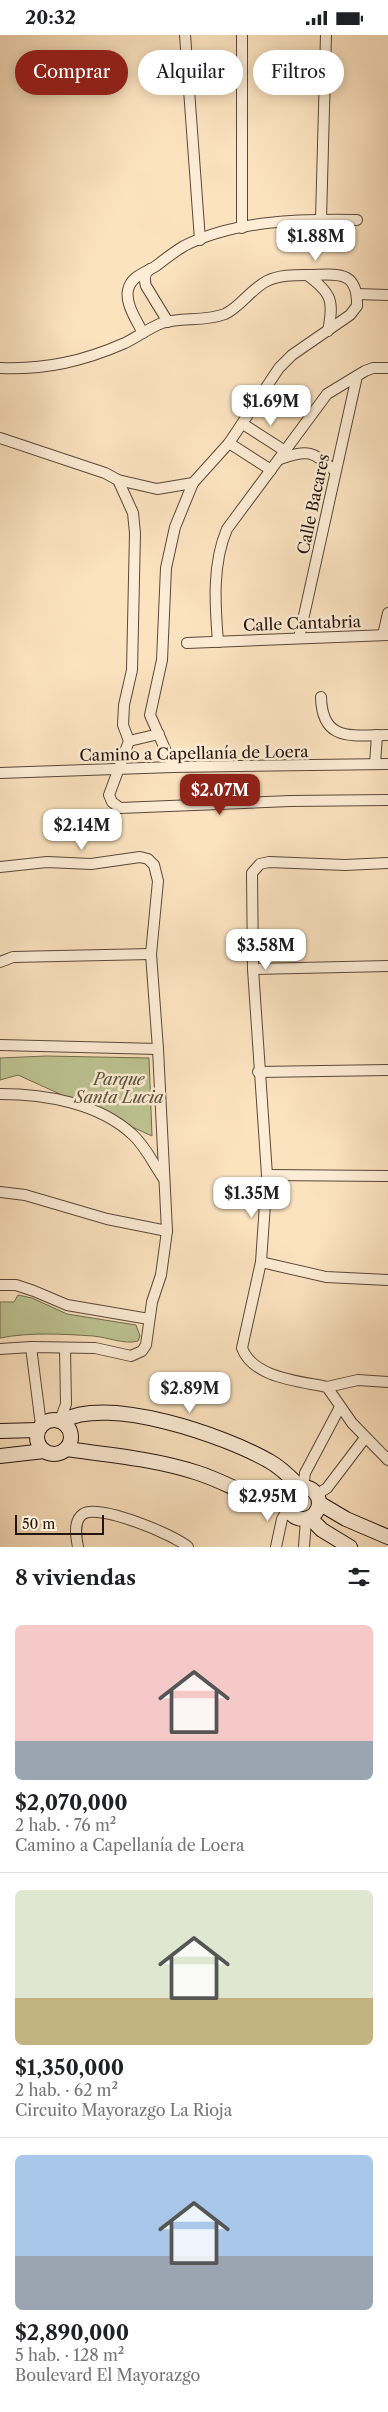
<!DOCTYPE html>
<html lang="es">
<meta charset="utf-8">
<style>
body{margin:0;font-family:"Libre Caslon Text",serif;background:#f2f2f2;color:#202124;height:100vh;display:flex;flex-direction:column;font-size:19px;white-space:nowrap}
*{box-sizing:border-box;margin:0}
p{font-size:16px;color:#757577}
.icon{flex:none;width:28px;height:28px;fill:none;stroke:currentColor;stroke-width:2;stroke-linecap:round;stroke-linejoin:round}
.map{position:relative;height:1512px;overflow:hidden}
.sheet{display:flex;flex-direction:column;background:#fff;flex:1}
.sheet>*{flex:none}
.banner{position:absolute;left:15px;top:15px;width:359px;height:45px;display:flex;gap:10px}
.scale{position:absolute;left:15px;bottom:12px;width:89px;box-sizing:border-box;padding-left:5px;border:2px solid #25150e;border-top:0;font-size:14px;line-height:18px;white-space:nowrap;color:#25150e;-webkit-text-stroke:4px #fdedd6;paint-order:stroke}
.price{position:absolute;translate:-50% -42px;padding:0 11px;border-radius:10px;background:#fff;color:#222;font-size:16px;line-height:32px;filter:drop-shadow(0 1px 2px #0008)}
.price::after{content:'';position:absolute;left:50%;top:30px;width:15px;height:11px;margin-left:-8px;background:inherit;clip-path:polygon(0 0,100% 0,50% 100%)}
.price.current{background:#8f2418;color:#fff}
ul{padding:0;list-style:none}
li{display:grid;align-content:center;gap:10px;height:265px;padding:0 15px}
li+li{border-top:1px solid #e0e0e0}
li span{display:grid;place-items:center;height:155px;border-radius:8px;color:#555}
li>.icon{margin-inline-start:auto}
span .icon{width:90px;height:90px;fill:#fffc;stroke-width:1}
li b{font-size:21px}
h2{display:flex;justify-content:space-between;align-items:center;height:60px;padding:0 15px;font-size:21px}
.tag{padding:0 18px;border-radius:22px;background:#fff;box-shadow:0 2px 12px #0003;font-size:18px;line-height:45px}
.tag.current{background:#8f2418;color:#fff}
.status{display:flex;justify-content:space-between;align-items:center;height:35px;padding:0 25px;background:#fff;direction:ltr}
.status svg{height:14px;fill:currentColor}
.map>svg:first-child{display:block}
.green{fill:#bec493;stroke:#726c50}
.lines{fill:none;stroke-linecap:round;stroke-linejoin:round}
.street-casing{stroke:#5b483a;stroke-width:12}
.secondary-casing{stroke:#25150e;stroke-width:16}
.street{stroke:#fdedd6;stroke-width:10}
.secondary{stroke:#fdedd6;stroke-width:14}
.labels{text-anchor:middle;stroke-width:5;stroke-linejoin:round;paint-order:stroke}
.street-label{font-size:16px;fill:#25150e;stroke:#fdedd6}
.park-label{font-size:16px;font-style:italic;fill:#5b523d;stroke:#fdedd6}
</style>
<div class="status"><b>20:32</b><svg viewBox="0 0 49 12"><path d="M0 12V9h3v3zM5 12V6h3v6zM10 12V3h3v9zM15 12V0h3v12zM26 1h20v11H26zM47 4h2v5h-2z"/></svg></div>
<div class="map">
<svg width="388" height="1512" viewBox="0 0 388 1512">
<rect width="100%" height="100%" fill="#fce3c0"/>
<filter id="stains"><feTurbulence type="fractalNoise" baseFrequency=".004" numOctaves="4"/><feColorMatrix values="0 0 0 0 .2 0 0 0 0 .09 0 0 0 0 .02 0 0 0 .5 -.17"/></filter>
<radialGradient id="worn" r=".72"><stop offset=".6" stop-color="#630" stop-opacity="0"/><stop offset="1" stop-color="#630" stop-opacity=".3"/></radialGradient>
<g class="green">
<polygon points="46,1021 149,1023 152,1101 18,1040 0,1045 0,1023"/>
<path d="M18,1260L32,1263L67,1279L136,1290L140,1301L138,1306C125,1310 107,1302 93,1301C63,1299 30,1297 0,1303V1267H14Z"/>
</g>
<g class="lines">
<defs>
<g id="street">
<polyline points="185,0 200,205"/>
<polyline points="321,184 326,0"/>
<polyline points="242,193 242,0"/>
<path d="M150,234C144,239 144,244 146,251L168,287"/>
<path d="M307,240C332,258 334,266 328,296"/>
<polyline points="357,259 388,260"/>
<path d="M143,298C137,286 125,269 128,255C131,241 145,238 156,231C165,224 174,217 184,211C235,185 301,184 357,185"/>
<path d="M0,333C45,335 84,326 125,308C137,302 149,293 162,288C182,282 204,287 225,279C240,272 251,254 267,246C279,240 294,240 307,240C335,240 358,233 357,271L350,280L292,320L279,333L229,408L193,448L175,492L166,533L162,625L150,680L173,732"/>
<polyline points="243,389 285,416"/>
<polyline points="0,403 105,438 118,445 157,454 193,448"/>
<polyline points="229,408 271,435"/>
<path d="M280,424C309,414 312,416 335,436"/>
<polyline points="118,445 133,478 135,498 132,635 124,670 123,690 129,706 109,760 112,767 120,773 290,766 388,765"/>
<polyline points="383,600 388,578"/>
<polyline points="299,603 357,341"/>
<path d="M218,607C215,570 212,529 227,494L327,359L365,336L373,333H388"/>
<polyline points="187,608 388,600"/>
<path d="M321,662C322,708 353,700 388,700"/>
<polyline points="129,706 159,699"/>
<polyline points="375,729 377,700"/>
<polyline points="0,738 173,732 388,729"/>
<path d="M388,828L345,830L269,827L260,829L252,838L253,934L267,1140L261,1227L242,1313C253,1343 299,1346 327,1352L352,1388L388,1425"/>
<polyline points="0,832 47,827 91,829 140,822 148,824 154,830 158,846 151,919 158,1014 167,1196 161,1240 152,1267 146,1310 142,1316 131,1321 95,1313 31,1312 0,1314"/>
<polyline points="0,927 13,922 151,919"/>
<polyline points="253,934 388,931"/>
<polyline points="0,1010 158,1014"/>
<polyline points="258,1037 388,1035"/>
<path d="M0,1059C45,1059 99,1068 133,1100C146,1112 154,1130 164,1144"/>
<polyline points="267,1140 388,1141"/>
<polyline points="0,1157 25,1160 107,1184 167,1196"/>
<polyline points="261,1227 326,1242 388,1245"/>
<polyline points="0,1250 16,1250 34,1256 67,1270 149,1284"/>
<polyline points="31,1312 41,1390"/>
<polyline points="327,1352 358,1345 388,1347"/>
<polyline points="60,1385 66,1369 65,1313"/>
<polyline points="303,1453 305,1438 340,1372"/>
<polyline points="316,1460 327,1453 365,1403"/>
<path d="M78,1512C76,1502 73,1486 83,1479C98,1468 175,1500 188,1512"/>
<polyline points="276,1512 282,1484 288,1474"/>
<polyline points="304,1512 306,1484"/>
</g>
<g id="secondary">
<circle cx="54" cy="1402" r="17"/>
<path d="M62,1386C109,1360 225,1401 269,1426C282,1433 291,1443 301,1453"/>
<polyline points="0,1396 38,1395"/>
<path d="M66,1414C110,1420 155,1424 198,1438C227,1447 257,1468 288,1469"/>
<polyline points="0,1421 44,1416"/>
<circle cx="303" cy="1468" r="16"/>
<polyline points="319,1468 346,1484 388,1502"/>
<polyline points="310,1483 322,1495 350,1512"/>
</g>
</defs>
<use href="#street" class="street-casing"/>
<use href="#secondary" class="secondary-casing"/>
<use href="#street" class="street"/>
<use href="#secondary" class="secondary"/>
</g>
<g class="labels">
<g class="street-label">
<text transform="translate(313 469) rotate(-78)" y="6">Calle Bacares</text>
<text transform="translate(302 588) rotate(-2)" y="6">Calle Cantabria</text>
<text transform="translate(194 718) rotate(-1)" y="6">Camino a Capellanía de Loera</text>
</g>
<g class="park-label">
<text x="119" y="1050">Parque<tspan x="119" dy="18">Santa Lucia</tspan></text>
</g>
</g>
<rect width="100%" height="100%" filter="url(#stains)"/>
<rect width="100%" height="100%" fill="url(#worn)"/>
</svg>
<div class="scale">50 m</div>
<b class="price" style="left:316px;top:227px">$1.88M</b>
<b class="price" style="left:271px;top:392px">$1.69M</b>
<b class="price current" style="left:220px;top:781px">$2.07M</b>
<b class="price" style="left:82px;top:816px">$2.14M</b>
<b class="price" style="left:266px;top:936px">$3.58M</b>
<b class="price" style="left:252px;top:1184px">$1.35M</b>
<b class="price" style="left:190px;top:1379px">$2.89M</b>
<b class="price" style="left:268px;top:1487px">$2.95M</b>
<div class="banner">
<a class="tag current">Comprar</a>
<a class="tag">Alquilar</a>
<a class="tag">Filtros</a>
</div>
</div>
<section class="sheet">
<h2>8 viviendas<svg class="icon" aria-label="filters" viewBox="0 0 24 24"><path d="M4 7h16M4 17h16"/><circle cx="9" cy="7" r="2"/><circle cx="15" cy="17" r="2"/></svg></h2>
<ul>
<li><span style="background:linear-gradient(#f6c9c9 75%,#9aa5b1 0)"><svg class="icon" aria-label="home" viewBox="0 0 24 24"><path d="M3 11l9-7 9 7M6 9v11h12V9"/></svg></span><div><b>$2,070,000</b><p>2 hab. · 76 m²</p><p>Camino a Capellanía de Loera</p></div></li>
<li><span style="background:linear-gradient(#dfe7d0 70%,#c2b280 0)"><svg class="icon" aria-label="home" viewBox="0 0 24 24"><path d="M3 11l9-7 9 7M6 9v11h12V9"/></svg></span><div><b>$1,350,000</b><p>2 hab. · 62 m²</p><p>Circuito Mayorazgo La Rioja</p></div></li>
<li><span style="background:linear-gradient(#a9c7e8 65%,#9aa5b1 0)"><svg class="icon" aria-label="home" viewBox="0 0 24 24"><path d="M3 11l9-7 9 7M6 9v11h12V9"/></svg></span><div><b>$2,890,000</b><p>5 hab. · 128 m²</p><p>Boulevard El Mayorazgo</p></div></li>
</ul>
</section>
